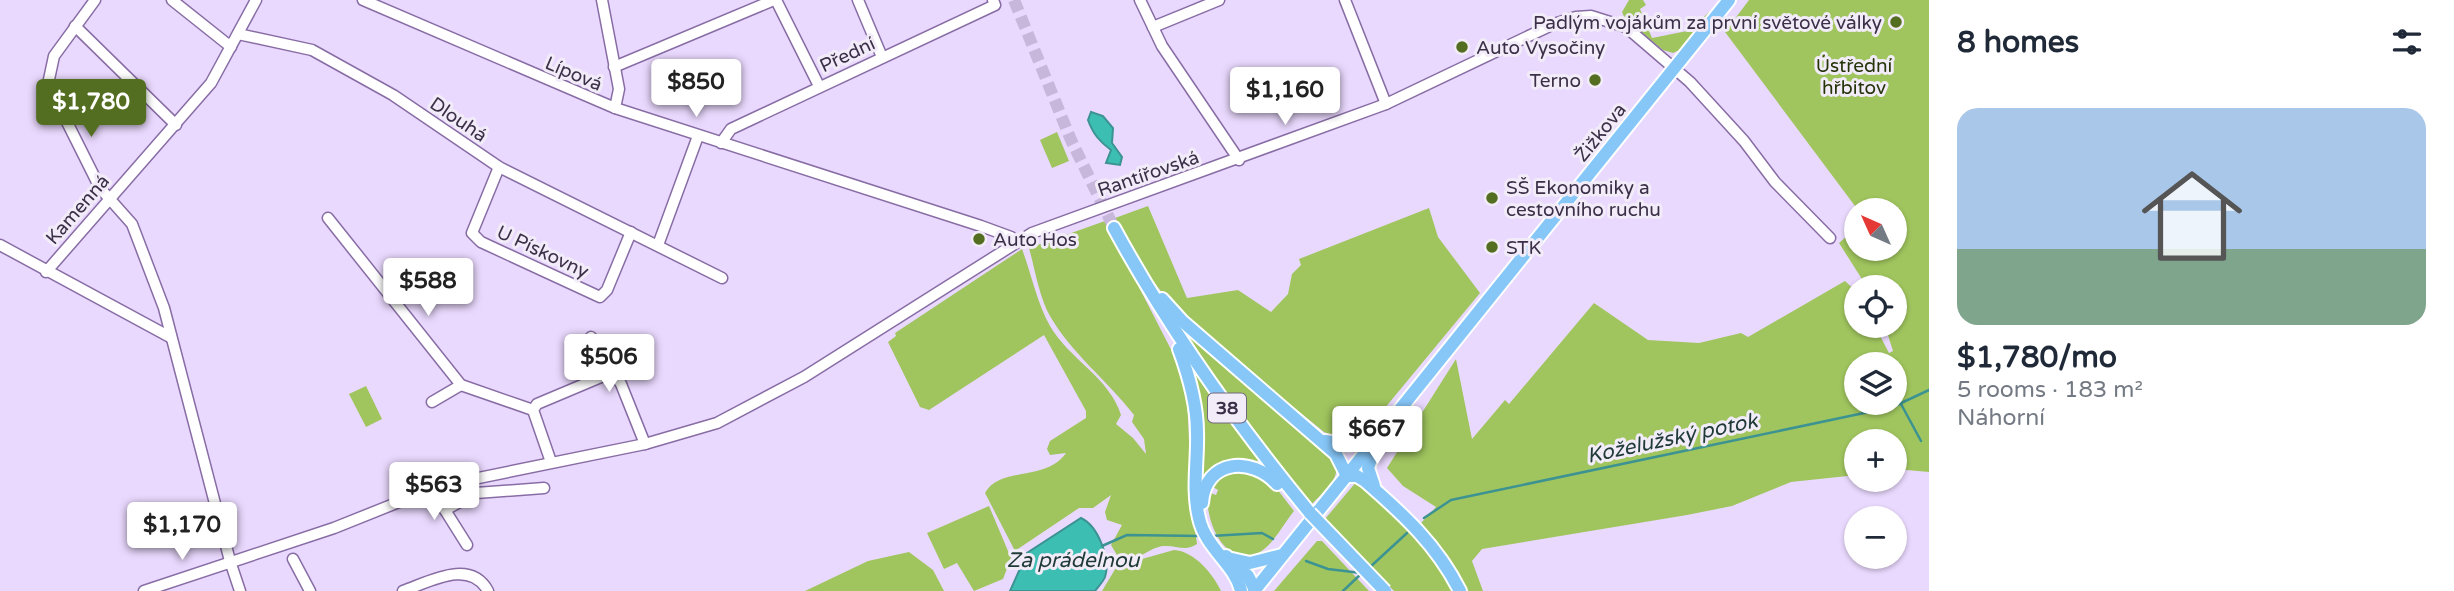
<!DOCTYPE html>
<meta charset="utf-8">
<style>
body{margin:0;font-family:"Varela Round",sans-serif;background:#f6f6f7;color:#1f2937;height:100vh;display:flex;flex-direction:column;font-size:26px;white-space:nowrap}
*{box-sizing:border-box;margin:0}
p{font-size:23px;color:#747a83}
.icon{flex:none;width:38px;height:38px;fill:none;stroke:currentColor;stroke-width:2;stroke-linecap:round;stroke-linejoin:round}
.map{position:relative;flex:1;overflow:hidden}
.side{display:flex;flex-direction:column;background:#fff;width:525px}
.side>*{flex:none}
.needle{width:46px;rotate:315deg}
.controls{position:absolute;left:1844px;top:198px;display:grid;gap:14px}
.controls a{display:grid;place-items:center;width:63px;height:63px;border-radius:50%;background:#fff;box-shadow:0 2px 5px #0004;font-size:35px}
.price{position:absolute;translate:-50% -60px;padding:0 16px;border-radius:7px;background:#fff;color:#222;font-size:23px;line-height:46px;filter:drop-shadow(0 2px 4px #0008)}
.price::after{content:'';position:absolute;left:50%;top:42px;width:21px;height:16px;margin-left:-10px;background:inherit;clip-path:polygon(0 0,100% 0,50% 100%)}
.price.current{background:#546e21;color:#fff}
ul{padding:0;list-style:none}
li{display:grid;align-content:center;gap:14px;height:371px;padding:0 28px}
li+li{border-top:2px solid #e0e1e3}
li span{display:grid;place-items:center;height:217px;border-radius:21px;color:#555}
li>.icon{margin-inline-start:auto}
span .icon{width:126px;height:126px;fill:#fffc;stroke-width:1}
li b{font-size:30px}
h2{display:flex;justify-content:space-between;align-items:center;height:84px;padding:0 28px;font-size:30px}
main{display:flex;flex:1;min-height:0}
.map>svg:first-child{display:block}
.green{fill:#a0c55e;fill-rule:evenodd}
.water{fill:#3dbeb2;stroke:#3c9392;stroke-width:2}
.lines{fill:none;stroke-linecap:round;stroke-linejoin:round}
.stream{stroke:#3c9392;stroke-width:2.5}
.major-tunnel{stroke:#c7b7da;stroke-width:12;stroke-dasharray:12 6;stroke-linecap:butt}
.minor-casing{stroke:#886da5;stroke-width:13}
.major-casing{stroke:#fff;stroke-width:16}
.minor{stroke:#fff;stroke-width:10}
.major{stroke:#86c7f8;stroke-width:12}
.major-bridge-casing{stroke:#fff;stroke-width:16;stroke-linecap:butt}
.major-bridge{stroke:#86c7f8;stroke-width:12}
.poi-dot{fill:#546e21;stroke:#f2ecf9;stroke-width:2.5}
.labels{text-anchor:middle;stroke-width:6;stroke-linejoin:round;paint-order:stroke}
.shield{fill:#f2ecf9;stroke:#72687d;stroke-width:2}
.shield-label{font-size:18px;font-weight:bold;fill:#3b3048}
.poi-label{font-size:19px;fill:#3b3048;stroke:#f2ecf9;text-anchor:start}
.street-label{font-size:19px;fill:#3b3048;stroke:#f2ecf9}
.park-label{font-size:19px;fill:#253308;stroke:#f2ecf9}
.water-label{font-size:21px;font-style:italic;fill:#1f3a37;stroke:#f2ecf9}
</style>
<main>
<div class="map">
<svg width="1929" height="591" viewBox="0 0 1929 591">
<rect width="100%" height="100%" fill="#ead9fe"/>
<g class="green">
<polygon points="1629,0 1643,0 1646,5 1640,9 1652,38 1687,31 1720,3 1684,48 1673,53 1663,50 1625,19 1622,12"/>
<path d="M1749,0H1929V472L1895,469V441H1857V475L1791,482L1732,506L1687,515L1482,549L1472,561L1483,591H1468L1451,560L1421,523L1436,507L1403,486L1387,468L1456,359L1472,439L1505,400L1509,404L1594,303L1648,340L1699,343L1741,333L1748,337L1845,281L1857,292V326H1875L1889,353L1893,351L1885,326H1895V287H1867L1839,243L1857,227V248H1895V210H1858L1725,32ZM1857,364H1895V402H1857Z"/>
<polygon points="1057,132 1069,161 1052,168 1040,140"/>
<path d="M1148,206L1187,298L1238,290L1271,312L1288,294L1292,274L1301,265L1299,259L1429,208L1438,237L1480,293L1370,426C1352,440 1345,441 1324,432C1274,390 1216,352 1171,303C1148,278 1132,248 1115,218Z"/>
<path d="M1105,221L1180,367L1187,395L1192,509L1197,544C1186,552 1176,545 1163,546C1147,548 1136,564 1120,560L1111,545L1122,525L1107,520L1105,512L1111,495L1093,508H1079L1015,551L985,493C999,466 1046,482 1066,453L1050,455L1047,449L1050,441L1086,418V411L1044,335L929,410L920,407L888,342L896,336L895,333L1022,249C1031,273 1037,303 1050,326C1069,359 1110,378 1121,415L1116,424L1133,438L1146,454L1144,439L1132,422L1134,415C1108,381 1071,353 1050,316C1039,297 1035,269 1029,248Z"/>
<path d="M1173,319L1334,458C1343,478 1325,490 1312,504L1255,437Z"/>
<path d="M1194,372L1258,460L1257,462C1233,453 1218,462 1200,478Z"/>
<polygon points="366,386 382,419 366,427 349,394"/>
<path d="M1247,469L1277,489L1294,511C1284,523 1272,547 1258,553C1223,568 1204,518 1208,492L1216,495L1218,490L1211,486L1225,472Z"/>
<path d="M1357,481C1397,516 1428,544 1454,591H1394L1325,519Z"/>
<polygon points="989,506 1011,558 1003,579 974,591 957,563 944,569 927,533"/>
<polygon points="1317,541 1322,541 1369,591 1274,591"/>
<path d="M1174,550C1194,551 1213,574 1221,591H1102L1117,566Z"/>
<polygon points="909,552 933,570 944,591 805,591 868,561"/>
</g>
<g class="water">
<path d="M1091,112L1103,116L1113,128L1112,143L1122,157L1120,165L1106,163L1111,150C1100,142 1093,134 1088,120Z"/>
<path d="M1081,518C1098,526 1111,559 1105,577C1103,582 1098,587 1095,591H1010L1027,553Z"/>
</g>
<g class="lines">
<g class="stream">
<polyline points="1901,404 1921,441"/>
<polyline points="1424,518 1451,500 1864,413 1897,405 1929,390"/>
<polyline points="1211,536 1262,533 1273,539"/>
<polyline points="1102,546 1127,535 1201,536"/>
<polyline points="1306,561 1328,569 1361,573"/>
<polyline points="1369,568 1407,533"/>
<polyline points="1343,591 1361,574"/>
</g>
<polyline class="major-tunnel" points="1014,0 1071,140 1114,228"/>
<defs>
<g id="minor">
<polyline points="95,0 54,56 48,84 100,188 132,224 164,308 230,561 240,591"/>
<polyline points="172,0 231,47"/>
<polyline points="363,0 615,108 981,226 1011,237 1016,242"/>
<polyline points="602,0 619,89 615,108"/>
<polyline points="776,0 819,86"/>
<polyline points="858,0 882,57"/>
<polyline points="1140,0 1162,46 1239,160"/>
<polyline points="1345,0 1386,104"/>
<polyline points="75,26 176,125"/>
<polyline points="1153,27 1219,0"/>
<polyline points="238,34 312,50 393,95 499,167 722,278"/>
<polyline points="614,67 774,0"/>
<polyline points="721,143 731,129 995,5 993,0"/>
<polyline points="499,167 472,233 481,242 600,297 607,290 631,232"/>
<polyline points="328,218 461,385 533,410"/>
<polyline points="0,245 170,337"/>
<polyline points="658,245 698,136"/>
<polyline points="46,272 211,83 256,0"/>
<polyline points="591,337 621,384 645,444"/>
<polyline points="432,402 461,385"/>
<polyline points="551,462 533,410 537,404 613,372"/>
<polyline points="439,486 445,510 467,545"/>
<polyline points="445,510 476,493 544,488"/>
<polyline points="293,559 310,591"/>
<polyline points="144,591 334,528 439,486 645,444 717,423 804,377 1032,233 1386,104 1554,24 1576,17 1591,16 1626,27 1690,82 1744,141 1775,182 1830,238"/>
<path d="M403,591C429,582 470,558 488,591"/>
</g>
<g id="major">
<path d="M1114,228C1170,331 1236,423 1310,513"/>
<polyline points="1162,299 1182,321 1336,454 1347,476"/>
<path d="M1179,349C1189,376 1197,403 1197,432C1198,460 1192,490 1199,518C1205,548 1236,565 1241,591"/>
<polyline points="1325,441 1349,445 1381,434"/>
<path d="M1347,476H1357L1365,481C1403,514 1437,545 1460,591"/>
<polyline points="1374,486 1368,468 1375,447"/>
<path d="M1202,503C1205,459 1252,456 1277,484"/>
<polyline points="1226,556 1248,576 1255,590"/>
<polyline points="1232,559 1250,563 1282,555"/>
<polyline points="1254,591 1729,0"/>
</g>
</defs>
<use href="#minor" class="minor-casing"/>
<use href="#major" class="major-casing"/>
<use href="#minor" class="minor"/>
<use href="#major" class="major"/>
<defs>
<polyline id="major-bridge" points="1310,513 1385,591"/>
</defs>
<use href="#major-bridge" class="major-bridge-casing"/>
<use href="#major-bridge" class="major-bridge"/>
</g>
<g class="poi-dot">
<circle cx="1896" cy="22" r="7"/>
<circle cx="1462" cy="47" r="7"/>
<circle cx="1595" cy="80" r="7"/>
<circle cx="1492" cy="198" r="7"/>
<circle cx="979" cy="239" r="7"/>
<circle cx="1492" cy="247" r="7"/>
</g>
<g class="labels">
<rect class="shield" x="1208" y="393.5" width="38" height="29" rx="5"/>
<g class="shield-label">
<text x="1227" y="414">38</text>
</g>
<g class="poi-label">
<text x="1882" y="29" text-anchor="end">Padlým vojákům za první světové války</text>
<text x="1476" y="54">Auto Vysočiny</text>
<text x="1581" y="87" text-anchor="end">Terno</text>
<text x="1506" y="194">SŠ Ekonomiky a<tspan x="1506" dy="22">cestovního ruchu</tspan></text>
<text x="993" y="246">Auto Hos</text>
<text x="1506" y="254">STK</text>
</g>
<g class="street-label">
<text transform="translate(847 54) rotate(-25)" y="7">Přední</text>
<text transform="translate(574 73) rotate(23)" y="7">Lípová</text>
<text transform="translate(459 119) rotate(34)" y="7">Dlouhá</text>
<text transform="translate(1600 132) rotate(-51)" y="7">Žižkova</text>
<text transform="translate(1148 173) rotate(-19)" y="7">Rantířovská</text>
<text transform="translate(77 209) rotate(-49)" y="7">Kamenná</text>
<text transform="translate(543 251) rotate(25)" y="7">U Pískovny</text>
</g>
<g class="park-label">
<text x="1854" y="72">Ústřední<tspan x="1854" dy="22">hřbitov</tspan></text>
</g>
<g class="water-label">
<text transform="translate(1672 438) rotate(-12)" y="7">Koželužský potok</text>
<text x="1073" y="567">Za prádelnou</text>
</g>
</g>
</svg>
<div class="controls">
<a><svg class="needle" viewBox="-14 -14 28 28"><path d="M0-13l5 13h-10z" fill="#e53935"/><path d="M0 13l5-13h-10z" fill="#747a83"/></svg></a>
<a><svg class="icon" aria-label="locate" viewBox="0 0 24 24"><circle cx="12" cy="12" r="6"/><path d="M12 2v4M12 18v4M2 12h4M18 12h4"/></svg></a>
<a><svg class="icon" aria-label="layers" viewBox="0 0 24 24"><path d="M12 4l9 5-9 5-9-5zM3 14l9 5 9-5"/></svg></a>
<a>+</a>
<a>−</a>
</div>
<b class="price" style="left:696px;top:119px">$850</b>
<b class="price" style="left:1285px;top:127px">$1,160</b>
<b class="price current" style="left:91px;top:139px">$1,780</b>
<b class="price" style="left:428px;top:318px">$588</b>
<b class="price" style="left:609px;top:394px">$506</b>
<b class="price" style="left:1377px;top:466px">$667</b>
<b class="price" style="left:434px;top:522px">$563</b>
<b class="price" style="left:182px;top:562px">$1,170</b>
</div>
<section class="side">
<h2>8 homes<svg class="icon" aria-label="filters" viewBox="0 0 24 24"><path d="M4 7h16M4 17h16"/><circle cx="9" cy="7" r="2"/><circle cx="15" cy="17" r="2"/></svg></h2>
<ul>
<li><span style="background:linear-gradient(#a9c7e8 65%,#7fa58c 0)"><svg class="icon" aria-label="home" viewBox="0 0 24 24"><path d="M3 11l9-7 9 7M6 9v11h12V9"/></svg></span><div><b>$1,780/mo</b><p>5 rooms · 183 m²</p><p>Náhorní</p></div></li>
</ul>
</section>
</main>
